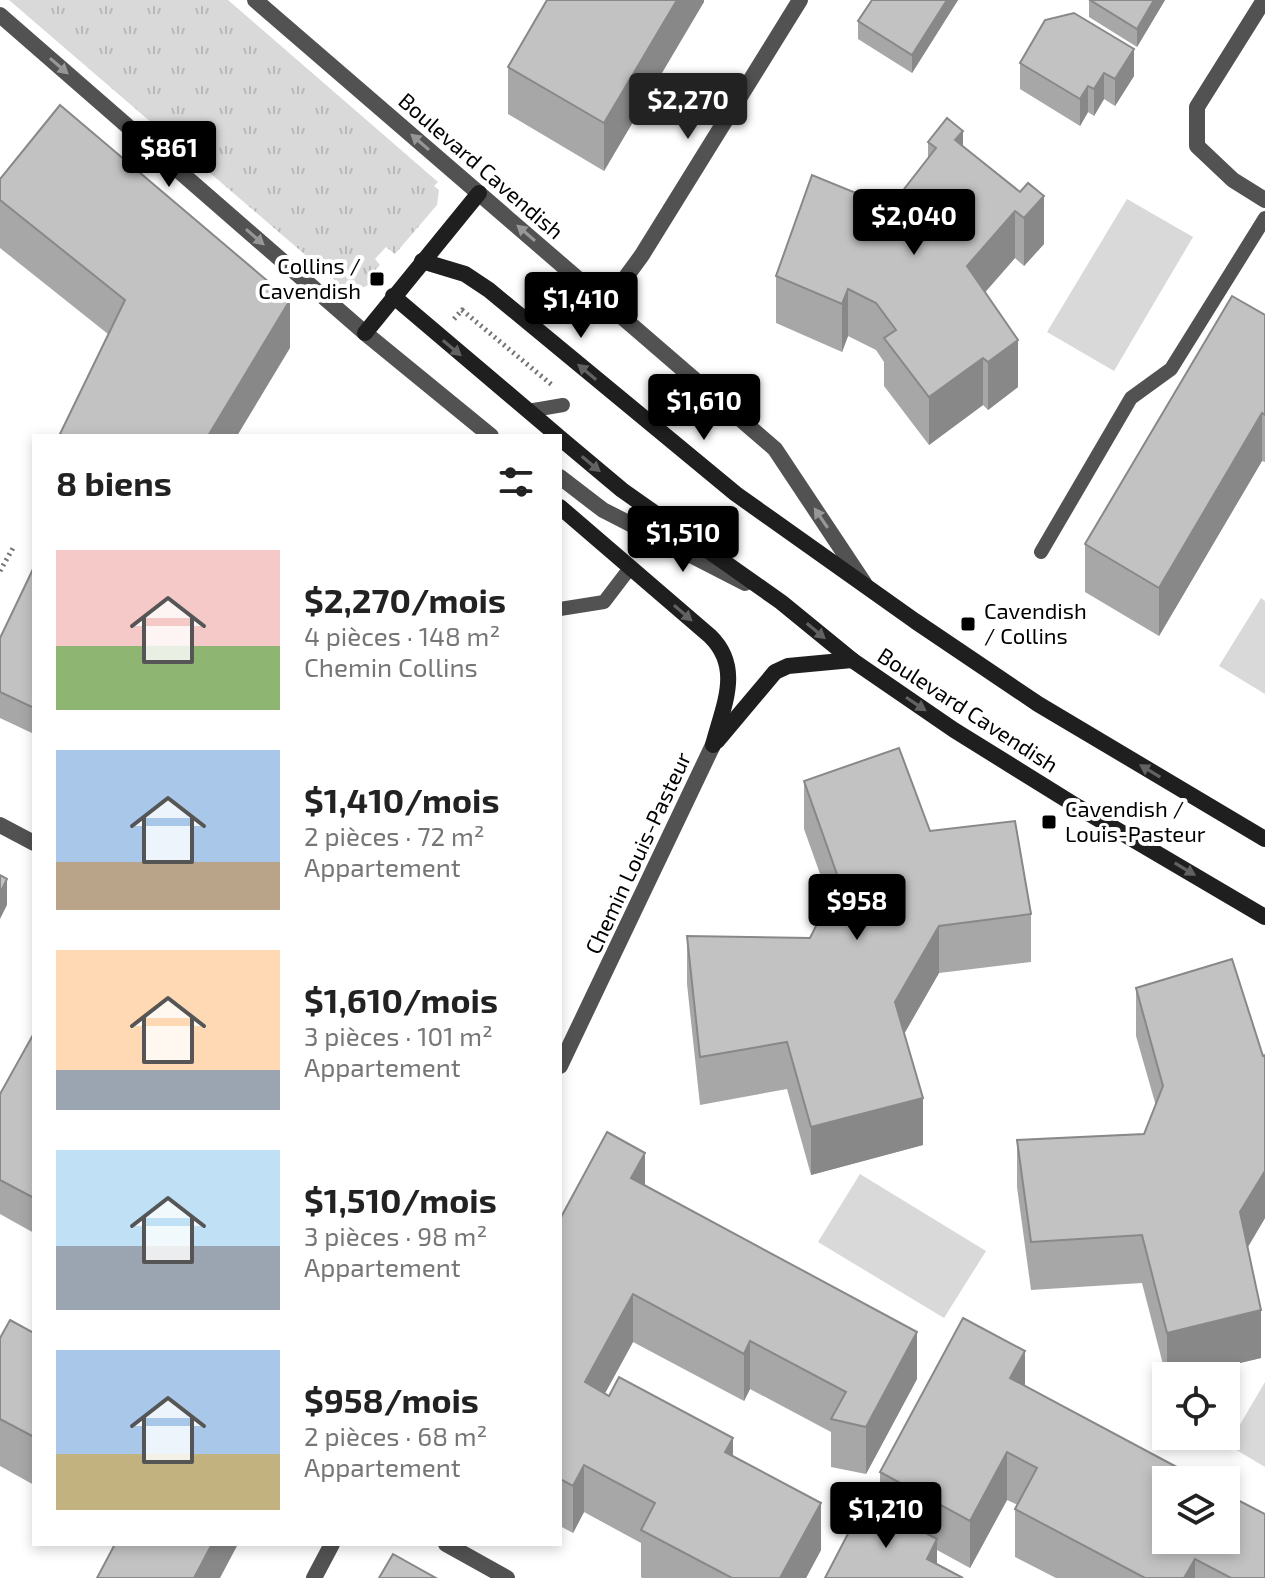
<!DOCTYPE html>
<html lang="fr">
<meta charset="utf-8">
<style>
body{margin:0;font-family:"Exo 2",sans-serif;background:#f6f6f6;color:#222;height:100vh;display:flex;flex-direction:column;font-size:30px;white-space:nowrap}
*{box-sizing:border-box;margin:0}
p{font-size:26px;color:#767676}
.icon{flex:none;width:44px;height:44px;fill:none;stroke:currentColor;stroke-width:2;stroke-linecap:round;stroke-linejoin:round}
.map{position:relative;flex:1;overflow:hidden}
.side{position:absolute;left:32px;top:434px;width:530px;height:1112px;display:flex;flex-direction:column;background:#fff;border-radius:0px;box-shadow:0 4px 12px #0003}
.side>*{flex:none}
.buttons{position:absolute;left:1152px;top:1362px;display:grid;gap:16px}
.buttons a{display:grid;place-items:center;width:88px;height:88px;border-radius:0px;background:#fff;box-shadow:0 4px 12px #0003;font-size:40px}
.price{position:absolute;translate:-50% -68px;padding:0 18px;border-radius:8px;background:#000;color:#fff;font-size:26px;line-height:52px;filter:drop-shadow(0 2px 4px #0008)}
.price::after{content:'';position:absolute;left:50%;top:48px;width:24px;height:18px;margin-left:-12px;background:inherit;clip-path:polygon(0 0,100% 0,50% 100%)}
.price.current{background:#222;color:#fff}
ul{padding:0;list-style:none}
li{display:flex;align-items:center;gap:24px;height:200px;padding:0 24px}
li span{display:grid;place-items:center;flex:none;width:224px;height:160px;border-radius:0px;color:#555}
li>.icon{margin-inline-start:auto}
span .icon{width:96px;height:96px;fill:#fffc;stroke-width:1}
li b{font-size:34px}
h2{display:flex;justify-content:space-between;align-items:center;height:96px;padding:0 24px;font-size:34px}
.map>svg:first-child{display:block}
.grass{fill:url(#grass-tufts)}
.park{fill:#d9d9d9}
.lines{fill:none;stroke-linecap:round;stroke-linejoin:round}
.path{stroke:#747474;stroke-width:5;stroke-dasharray:2 4;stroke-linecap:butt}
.lane{stroke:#525252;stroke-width:14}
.street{stroke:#525252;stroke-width:16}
.secondary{stroke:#1f1f1f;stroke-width:16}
.wall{fill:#a7a7a7}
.shaded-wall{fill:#888}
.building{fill:#c2c2c2;stroke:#888;stroke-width:2}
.oneway{fill:#979797}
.oneway2{fill:#626262}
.poi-dot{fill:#000;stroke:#fff;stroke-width:3}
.labels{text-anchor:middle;stroke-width:8;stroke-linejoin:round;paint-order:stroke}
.street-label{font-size:22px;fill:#000;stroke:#fff}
.poi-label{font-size:22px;fill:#000;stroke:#fff;text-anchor:start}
</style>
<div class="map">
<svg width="1265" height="1578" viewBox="0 0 1265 1578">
<defs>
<pattern id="grass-tufts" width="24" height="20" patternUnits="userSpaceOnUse" patternTransform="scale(2)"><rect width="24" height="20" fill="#d9d9d9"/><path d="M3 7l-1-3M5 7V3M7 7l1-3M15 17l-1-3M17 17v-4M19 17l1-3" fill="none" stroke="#b8b8b8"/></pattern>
</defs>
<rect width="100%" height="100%" fill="#fff"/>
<path class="grass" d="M9,0H228L438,182L434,186L439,190L437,205L395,254L386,247L375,259L380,265L367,279L370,283C363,290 357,288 348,285L345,289Z"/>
<g class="park">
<polygon points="1127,199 1193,237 1114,371 1047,332"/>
<polygon points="1261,598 1265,601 1265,694 1219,666"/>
<polygon points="860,1174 986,1251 944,1318 818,1242"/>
<polygon points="1265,1382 1265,1467 1228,1445"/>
</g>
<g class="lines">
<g class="path">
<polyline points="454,319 462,310 552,385"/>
<polyline points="0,571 13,548"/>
</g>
<g class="lane">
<polyline points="528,411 563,405"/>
<polyline points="1041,552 1131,398 1171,369 1265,218"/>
<polyline points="560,609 604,602 630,568"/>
</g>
<g class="street">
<polyline points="255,0 775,449 864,583"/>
<polyline points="1264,0 1197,107 1197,146 1233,180 1265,200"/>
<polyline points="0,15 365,333 491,436"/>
<polyline points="607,303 642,255 800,0"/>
<polyline points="560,477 603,510 745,583"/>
<polyline points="0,825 34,843"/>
<polyline points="560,1066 713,745"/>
<polyline points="446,1544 507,1578"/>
<polyline points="314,1578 332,1544"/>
</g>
<g class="secondary">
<polyline points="422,261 465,274 489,290 736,494 915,621 1038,704 1265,839"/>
<polyline points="393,296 558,436"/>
<polyline points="365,333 479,193"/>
<polyline points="560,438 622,490 781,602 852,660 954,730 1078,807 1265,917"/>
<path d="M560,507L710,636C743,668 723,706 713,745"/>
<polyline points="717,741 775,672 788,666 852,660"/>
</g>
</g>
<g class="wall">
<polygon points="704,0 604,171 508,114 508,67"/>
<polygon points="872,0 958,0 912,73 858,39 858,21"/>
<polygon points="1089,0 1165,0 1137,47 1089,17"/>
<polygon points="1020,63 1134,76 1115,106 1104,99 1094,116 1088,112 1080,126 1020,89"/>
<polygon points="928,142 963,146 1020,192 1044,244 1024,266 1015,258 985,292 1018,387 988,410 983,405 929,445 884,386 884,362 876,350 848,336 842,352 776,323 776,276 890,207 928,158"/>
<polygon points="0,179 290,348 108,334 0,248"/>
<polygon points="1265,315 1265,462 1262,461 1159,636 1085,592 1085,544"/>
<polygon points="34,567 34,734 0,718 0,638"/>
<polygon points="804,781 930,831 1031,914 1031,962 939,973 904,1033 923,1145 811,1175 787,1089 700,1105 687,984 687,936 810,938 829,899 804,829"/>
<polygon points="1136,988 1263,1056 1265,1055 1265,1218 1248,1247 1261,1358 1185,1376 1166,1376 1142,1283 1031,1290 1017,1187 1017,1140 1144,1134 1156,1106 1136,1036"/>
<polygon points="34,1033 34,1233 0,1214 0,1094"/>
<polygon points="645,1186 917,1379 866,1474 831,1467 831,1432 750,1389 744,1401 633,1342 605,1393 733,1456 821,1550 806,1578 642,1578 641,1577 641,1543 584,1512 573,1533 560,1526 560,1219"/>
<polygon points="34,1333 34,1485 0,1466 0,1338"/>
<polygon points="1025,1386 1265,1578 1056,1578 1015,1557 1015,1509 1018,1505 1007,1500 970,1568 937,1550 825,1578 880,1509 880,1472"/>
</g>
<g class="shaded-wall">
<polygon points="677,0 704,0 704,2 604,171 604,123"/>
<polygon points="947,0 958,0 912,73 912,55"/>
<polygon points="1154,0 1165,0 1137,47 1137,29"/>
<polygon points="1134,49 1134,76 1115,106 1115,79"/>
<polygon points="1104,73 1104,99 1094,116 1094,89"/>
<polygon points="1088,86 1088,112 1080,126 1080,99"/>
<polygon points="963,131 963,179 955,140"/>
<polygon points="1044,196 1044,244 1024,266 1024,218"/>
<polygon points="1015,211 1015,258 967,313 967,266"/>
<polygon points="848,289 848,336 842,352 842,304"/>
<polygon points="290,300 290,348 237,436 208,436"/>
<polygon points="1018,340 1018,387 988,410 988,362"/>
<polygon points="983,358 983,405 929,445 929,397"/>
<polygon points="1262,413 1262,461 1159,636 1159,588"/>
<polygon points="7,879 7,905 0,919 0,893"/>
<polygon points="939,926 939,973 895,1050 895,1002"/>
<polygon points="923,1098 923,1145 811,1175 811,1127"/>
<polygon points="645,1153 645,1200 631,1178"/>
<polygon points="1265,1171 1265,1218 1240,1260 1240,1212"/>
<polygon points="633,1294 633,1342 585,1430 585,1382"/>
<polygon points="1261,1310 1261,1358 1185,1376 1167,1376 1167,1333"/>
<polygon points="917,1332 917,1379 866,1474 866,1427"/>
<polygon points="750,1341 750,1389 744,1401 744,1354"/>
<polygon points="1025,1351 1025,1398 1010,1378"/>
<polygon points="733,1438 733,1485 725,1452"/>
<polygon points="1007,1452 1007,1500 970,1568 970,1521"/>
<polygon points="584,1465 584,1512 573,1533 573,1486"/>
<polygon points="821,1503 821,1550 806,1578 780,1578"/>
<polygon points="937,1539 937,1578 927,1559"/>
<polygon points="212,1544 238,1544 220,1578 194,1578"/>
<polygon points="1195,1559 1195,1578 1184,1578"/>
</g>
<g class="building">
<polygon points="547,0 677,0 604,123 508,67"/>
<polygon points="872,0 947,0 912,55 858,21"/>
<polygon points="1090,0 1154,0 1137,29"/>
<polygon points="1074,13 1134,49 1115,79 1104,73 1094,89 1088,86 1080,99 1020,63 1045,20"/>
<polygon points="60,105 290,300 208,436 59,436 125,300 0,200 0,179"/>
<polygon points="947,118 963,131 955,140 1020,192 1028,183 1044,196 1024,218 1015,211 967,266 1018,340 988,362 983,358 929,397 884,338 896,330 876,303 848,289 842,304 776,276 812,175 890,207 936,148 928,142"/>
<polygon points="1232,296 1265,315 1265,415 1262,413 1159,588 1085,544"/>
<polygon points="34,567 34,708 0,692 0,638"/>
<polygon points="899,748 930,831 1015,821 1031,914 939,926 895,1002 923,1098 811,1127 787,1042 700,1057 687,936 810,938 839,880 804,781"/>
<polygon points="0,875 7,879 0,893"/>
<polygon points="1232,959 1263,1056 1265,1055 1265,1171 1240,1212 1261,1310 1167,1333 1142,1235 1031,1242 1017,1140 1144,1134 1163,1086 1136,988"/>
<polygon points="34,1033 34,1198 0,1180 0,1094"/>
<polygon points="607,1132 645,1153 631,1178 917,1332 866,1427 831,1419 846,1392 750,1341 744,1354 633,1294 585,1382 609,1396 619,1377 733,1438 725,1452 821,1503 780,1578 732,1578 641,1530 655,1503 584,1465 573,1486 560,1479 560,1219"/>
<polygon points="963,1318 1025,1351 1010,1378 1201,1480 1166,1480 1166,1540 1226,1540 1226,1494 1265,1514 1265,1578 1231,1578 1195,1559 1184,1578 1145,1578 1015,1509 1037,1468 1007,1452 970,1521 880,1472"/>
<polygon points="10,1320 34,1333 34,1437 0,1419 0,1338"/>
<polygon points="865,1501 937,1539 927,1559 963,1578 825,1578"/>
<polygon points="115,1544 212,1544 194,1578 97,1578"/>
<polygon points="393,1554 436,1578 379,1578"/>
</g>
<defs><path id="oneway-solid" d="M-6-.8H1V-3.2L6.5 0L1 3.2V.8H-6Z" transform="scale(2)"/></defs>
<g class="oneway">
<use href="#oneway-solid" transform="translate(59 66) rotate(41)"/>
<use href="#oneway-solid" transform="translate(420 142) rotate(-139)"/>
<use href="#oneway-solid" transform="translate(526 233) rotate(-139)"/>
<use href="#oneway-solid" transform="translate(255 237) rotate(41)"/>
<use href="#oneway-solid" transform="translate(821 518) rotate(-124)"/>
</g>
<g class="oneway2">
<use href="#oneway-solid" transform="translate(452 348) rotate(40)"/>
<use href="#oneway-solid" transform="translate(587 372) rotate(-140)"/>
<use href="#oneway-solid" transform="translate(591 464) rotate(40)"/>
<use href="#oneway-solid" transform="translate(683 613) rotate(41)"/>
<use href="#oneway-solid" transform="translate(816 631) rotate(40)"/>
<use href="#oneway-solid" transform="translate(916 704) rotate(34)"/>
<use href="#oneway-solid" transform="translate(1150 771) rotate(-149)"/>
<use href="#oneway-solid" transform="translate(1185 869) rotate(31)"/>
</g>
<g class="poi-dot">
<rect x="369" y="271" width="16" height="16" rx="4"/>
<rect x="960" y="616" width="16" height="16" rx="4"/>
<rect x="1041" y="814" width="16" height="16" rx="4"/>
</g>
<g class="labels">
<g class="street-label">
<text transform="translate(481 166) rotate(41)" y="8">Boulevard Cavendish</text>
<text transform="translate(968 710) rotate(33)" y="8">Boulevard Cavendish</text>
<text transform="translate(638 853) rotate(-65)" y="8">Chemin Louis-Pasteur</text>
</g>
<g class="poi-label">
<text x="361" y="274" text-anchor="end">Collins /<tspan x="361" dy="25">Cavendish</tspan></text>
<text x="984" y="619">Cavendish<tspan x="984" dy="25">/ Collins</tspan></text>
<text x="1065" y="817">Cavendish /<tspan x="1065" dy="25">Louis-Pasteur</tspan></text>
</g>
</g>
</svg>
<div class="buttons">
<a><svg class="icon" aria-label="locate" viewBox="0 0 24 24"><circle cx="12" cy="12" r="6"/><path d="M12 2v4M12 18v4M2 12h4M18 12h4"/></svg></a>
<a><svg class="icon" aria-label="layers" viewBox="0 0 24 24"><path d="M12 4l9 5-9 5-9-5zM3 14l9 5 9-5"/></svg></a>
</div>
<b class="price current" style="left:688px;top:141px">$2,270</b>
<b class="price" style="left:169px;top:189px">$861</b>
<b class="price" style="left:914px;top:257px">$2,040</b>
<b class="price" style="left:581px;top:340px">$1,410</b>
<b class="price" style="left:704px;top:442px">$1,610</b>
<b class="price" style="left:683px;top:574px">$1,510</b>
<b class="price" style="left:857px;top:942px">$958</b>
<b class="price" style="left:886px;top:1550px">$1,210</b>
<section class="side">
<h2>8 biens<svg class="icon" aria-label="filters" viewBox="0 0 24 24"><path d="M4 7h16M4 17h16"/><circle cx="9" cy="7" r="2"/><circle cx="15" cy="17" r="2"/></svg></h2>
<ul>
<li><span style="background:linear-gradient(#f6c9c9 60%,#8fb573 0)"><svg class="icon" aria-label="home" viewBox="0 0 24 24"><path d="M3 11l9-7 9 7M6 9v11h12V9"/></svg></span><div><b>$2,270/mois</b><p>4 pièces · 148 m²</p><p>Chemin Collins</p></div></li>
<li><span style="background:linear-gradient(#a9c7e8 70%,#b9a48a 0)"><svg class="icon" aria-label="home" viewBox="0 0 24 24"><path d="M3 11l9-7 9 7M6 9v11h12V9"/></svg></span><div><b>$1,410/mois</b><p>2 pièces · 72 m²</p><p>Appartement</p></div></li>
<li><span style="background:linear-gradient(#ffd9b3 75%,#9aa5b1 0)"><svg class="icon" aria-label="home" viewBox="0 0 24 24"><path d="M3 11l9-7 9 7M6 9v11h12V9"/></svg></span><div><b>$1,610/mois</b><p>3 pièces · 101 m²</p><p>Appartement</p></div></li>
<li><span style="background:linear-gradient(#bfe0f5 60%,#9aa5b1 0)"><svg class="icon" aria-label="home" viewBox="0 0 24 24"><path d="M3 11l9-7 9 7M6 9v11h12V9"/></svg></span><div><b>$1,510/mois</b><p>3 pièces · 98 m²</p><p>Appartement</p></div></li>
<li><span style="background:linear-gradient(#a9c7e8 65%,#c2b280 0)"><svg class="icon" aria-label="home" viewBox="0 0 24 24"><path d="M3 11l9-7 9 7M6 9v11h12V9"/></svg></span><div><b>$958/mois</b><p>2 pièces · 68 m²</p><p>Appartement</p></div></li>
</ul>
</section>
</div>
